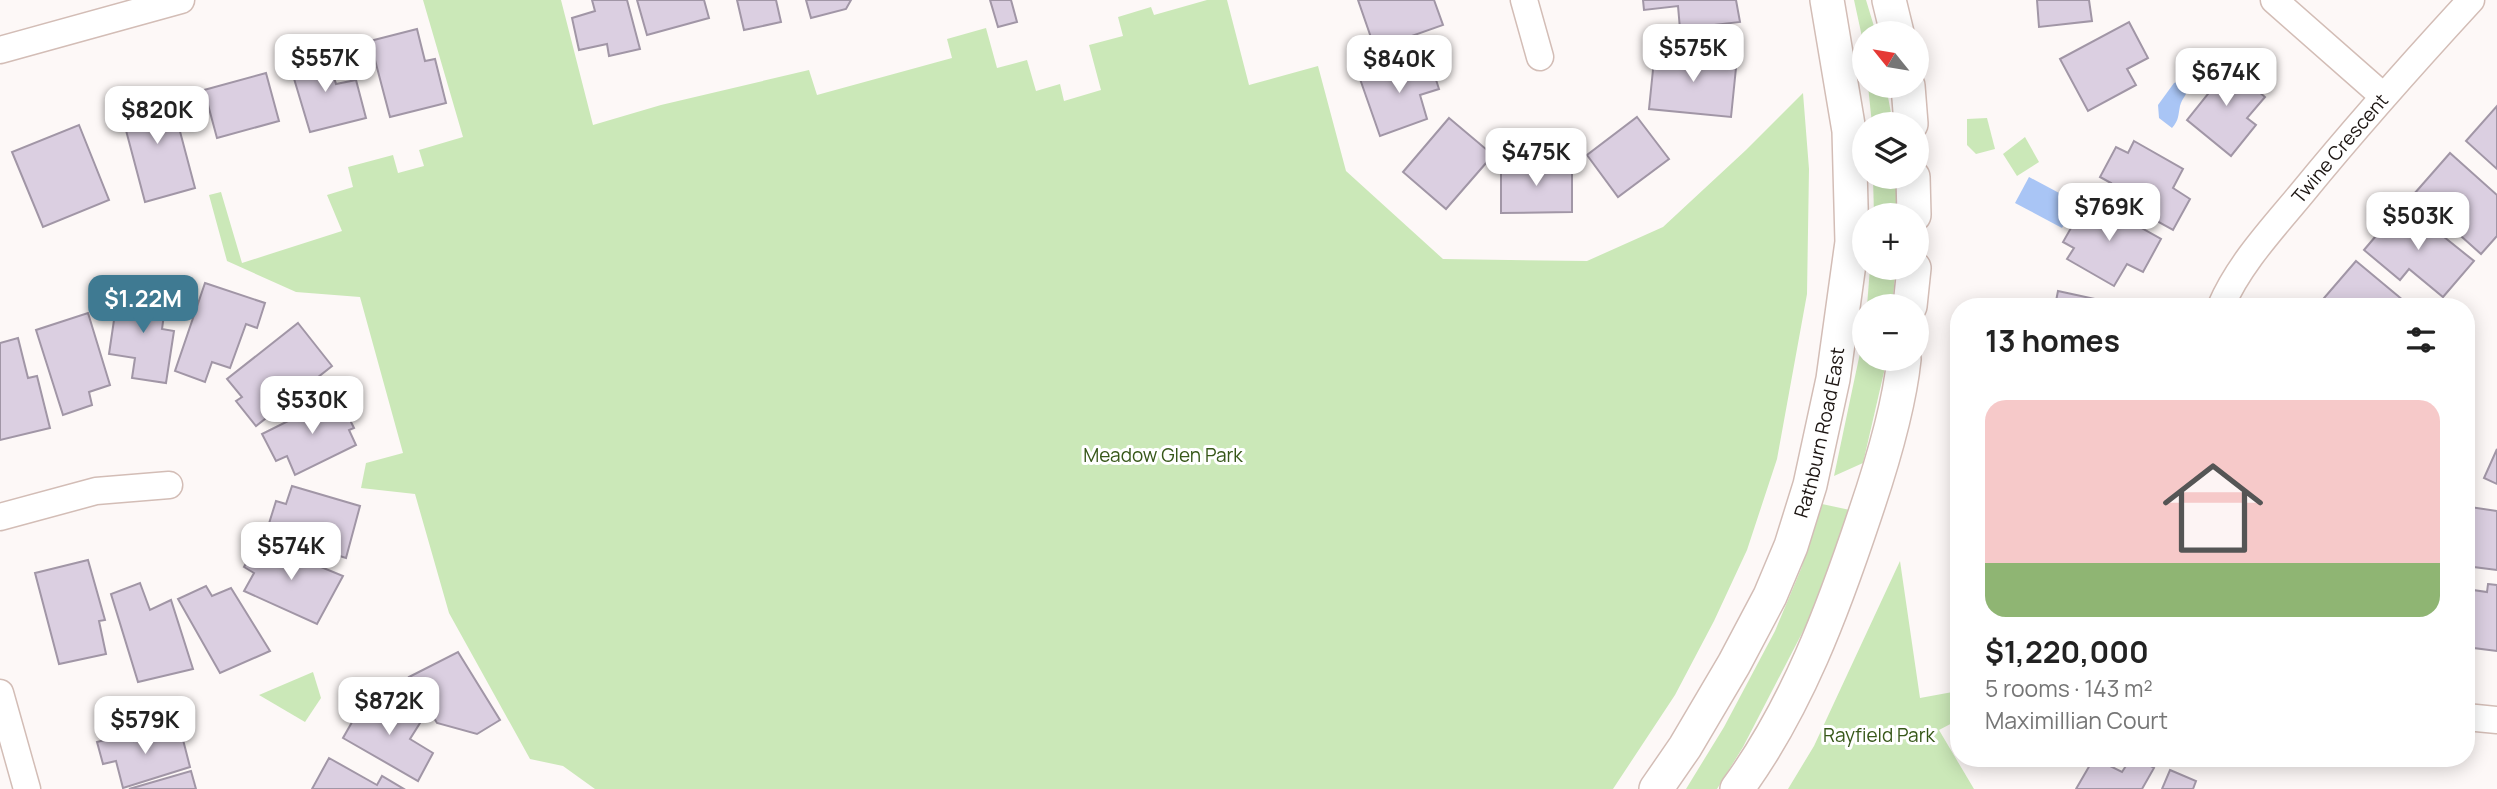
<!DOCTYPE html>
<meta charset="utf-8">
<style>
body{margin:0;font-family:Manrope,sans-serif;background:#f2f2f2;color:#222;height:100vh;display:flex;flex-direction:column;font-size:26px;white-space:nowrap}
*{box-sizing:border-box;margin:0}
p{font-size:23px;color:#767676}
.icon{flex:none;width:38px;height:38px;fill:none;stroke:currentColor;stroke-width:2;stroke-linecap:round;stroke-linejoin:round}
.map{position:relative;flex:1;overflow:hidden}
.sheet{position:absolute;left:1950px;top:298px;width:525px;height:469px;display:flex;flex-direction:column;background:#fff;border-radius:28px;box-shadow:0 4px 18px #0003}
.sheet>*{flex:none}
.needle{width:46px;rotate:300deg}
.controls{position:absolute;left:1852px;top:21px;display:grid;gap:14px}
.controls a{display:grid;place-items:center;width:77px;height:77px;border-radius:50%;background:#fff;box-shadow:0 4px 18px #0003;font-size:35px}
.price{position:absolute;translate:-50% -60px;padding:0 16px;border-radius:14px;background:#fff;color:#222;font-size:23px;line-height:46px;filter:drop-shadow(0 2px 4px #0008)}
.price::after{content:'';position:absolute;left:50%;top:42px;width:21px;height:16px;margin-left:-10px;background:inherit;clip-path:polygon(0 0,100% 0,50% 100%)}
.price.on{background:#3f7a92;color:#fff}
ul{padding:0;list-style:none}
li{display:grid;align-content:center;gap:14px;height:371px;padding:0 35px}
li span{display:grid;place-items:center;height:217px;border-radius:21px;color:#555}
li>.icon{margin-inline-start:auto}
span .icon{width:126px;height:126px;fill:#fffc;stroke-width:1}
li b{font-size:30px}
h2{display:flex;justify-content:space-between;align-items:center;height:84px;padding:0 35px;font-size:30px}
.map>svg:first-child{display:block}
.green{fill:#cbe8b8}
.water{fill:#a9c5f5}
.building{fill:#dbcfe1;stroke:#a196a6;stroke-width:2}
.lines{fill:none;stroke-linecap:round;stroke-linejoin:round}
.minor-casing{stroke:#d3bdb6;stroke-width:29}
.tertiary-casing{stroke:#d3bdb6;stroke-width:36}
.minor{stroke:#fff;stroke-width:26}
.tertiary{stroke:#fff;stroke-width:33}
.labels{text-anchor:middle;stroke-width:6;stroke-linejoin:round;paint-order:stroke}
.street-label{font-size:19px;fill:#1b1411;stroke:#fff}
.park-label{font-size:19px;fill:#365718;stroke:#fff}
</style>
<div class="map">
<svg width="2497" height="789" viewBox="0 0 2497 789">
<rect width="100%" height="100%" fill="#fdf8f7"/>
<g class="green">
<polygon points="423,0 561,0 593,125 661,105 809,70 817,95 952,58 947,39 986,28 997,68 1027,60 1036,91 1060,84 1064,101 1101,90 1089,45 1123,36 1118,17 1151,7 1154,15 1207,0 1227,0 1249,85 1318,66 1346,171 1443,259 1587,261 1663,227 1746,150 1803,93 1809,169 1807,294 1777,459 1747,550 1714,621 1675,695 1613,789 595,789 563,766 530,759 449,613 415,494 361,488 366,463 403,453 360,297 296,292 227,261 209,195 221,192 242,263 342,231 327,195 353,187 348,167 393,155 398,173 424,166 419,150 463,137"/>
<polygon points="1854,0 1866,0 1876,33 1864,33 1864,46"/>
<polygon points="1868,86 1886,86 1893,124 1872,124"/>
<polygon points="1987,118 1995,149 1976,154 1967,145 1967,119"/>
<polygon points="2025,137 2039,162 2017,176 2003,154"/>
<polygon points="1873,177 1896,177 1897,215 1874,215"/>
<polygon points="1870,268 1896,268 1892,306 1867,306"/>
<polygon points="1864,334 1864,359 1887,359 1863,463 1834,476"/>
<polygon points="1822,504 1850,510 1814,610 1743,747 1717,789 1686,789 1724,727 1775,631 1801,569"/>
<polygon points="1900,561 1920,698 1958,691 1958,720 1939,730 1974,789 1788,789 1814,746"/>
<polygon points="313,672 321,698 305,722 259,695"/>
</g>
<g class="water">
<path d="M2182,80L2189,85C2188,94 2182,98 2180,106C2178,116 2179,120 2172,128L2159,118L2158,105L2174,83Z"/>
<polygon points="2029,177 2076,202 2062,228 2015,203"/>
</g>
<g class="building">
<polygon points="592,0 627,0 640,49 609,56 607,44 579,50 572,18 595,11"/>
<polygon points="637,0 704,0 709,18 647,35"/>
<polygon points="737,0 776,0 781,22 744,30"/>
<polygon points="806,0 851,0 846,9 811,18"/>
<polygon points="990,0 1011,0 1017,22 998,27"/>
<polygon points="1358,0 1434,0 1443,25 1375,49"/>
<polygon points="1643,0 1736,0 1740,22 1680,29 1678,6 1644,10"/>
<polygon points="2037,0 2089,0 2092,21 2039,27"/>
<polygon points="2129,22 2148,58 2127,69 2136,85 2088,111 2060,59"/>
<polygon points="417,29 425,61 435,59 446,103 390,117 370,41"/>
<polygon points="1655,50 1737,58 1731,117 1649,109"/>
<polygon points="326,51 336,84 356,80 366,118 310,132 289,62"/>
<polygon points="1429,58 1439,89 1420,95 1427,119 1380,136 1360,79"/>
<polygon points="2221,59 2265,97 2247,118 2256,125 2231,156 2187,120 2208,94 2198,86"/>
<polygon points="266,73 279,121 217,138 204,90"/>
<polygon points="169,90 195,188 145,202 119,104"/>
<polygon points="2497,106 2497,169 2466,141"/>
<polygon points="1637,117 1669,159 1618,197 1587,155"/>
<polygon points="1449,118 1493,155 1446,209 1403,172"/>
<polygon points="79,125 109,200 43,227 12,152"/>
<polygon points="2134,141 2183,169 2173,188 2190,199 2173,230 2106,193 2111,183 2100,177 2116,147 2128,153"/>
<polygon points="2450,153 2497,195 2497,236 2481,254 2414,194"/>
<polygon points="1501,164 1572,164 1572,212 1501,213"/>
<polygon points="2088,198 2161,239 2143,272 2127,264 2114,286 2067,259 2074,248 2063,242"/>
<polygon points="2403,204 2474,261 2443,297 2409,269 2400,280 2364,250"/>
<polygon points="2356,261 2410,306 2318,305"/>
<polygon points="205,283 265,303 257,328 246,324 230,368 212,362 205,382 175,371"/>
<polygon points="143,289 167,293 162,329 174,331 166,383 132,378 135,358 109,354 118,293 142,297"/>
<polygon points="2058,291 2104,301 2102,306 2055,306"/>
<polygon points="88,313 110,385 89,392 92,405 63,415 36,330"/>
<polygon points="298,323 332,366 256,426 236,401 242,397 227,379"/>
<polygon points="18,338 28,378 37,376 50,428 0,440 0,343"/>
<polygon points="338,396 354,428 349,430 356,445 295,475 287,456 276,461 262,434"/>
<polygon points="2497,449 2497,484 2484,478"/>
<polygon points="292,486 360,506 346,558 266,533 276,501 286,504"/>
<polygon points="2470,507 2497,511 2497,570 2466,566 2466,535"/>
<polygon points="258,541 343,576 317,624 244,591 254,573 244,567"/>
<polygon points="88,560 105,620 99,621 106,654 59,664 35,573"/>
<polygon points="140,583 150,610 171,600 193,669 138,682 111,594"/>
<polygon points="2488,584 2497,585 2497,651 2466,647 2466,589 2487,592"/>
<polygon points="206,586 212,596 231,588 270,651 220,673 178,599"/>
<polygon points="458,652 500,720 477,734 437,723 409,677"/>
<polygon points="368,694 420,723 410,739 433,753 418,781 343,738"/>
<polygon points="180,728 190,767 123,788 116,761 103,764 97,742 132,733 134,741"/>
<polygon points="329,758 377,785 382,776 404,789 312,789"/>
<polygon points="2094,758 2122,772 2131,758 2136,758 2154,768 2142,789 2076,789"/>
<polygon points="2170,770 2196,781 2193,789 2162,789"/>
<polygon points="191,771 196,789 129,789"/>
</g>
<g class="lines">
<defs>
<g id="minor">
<polyline points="1524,0 1540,57"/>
<polyline points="2274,0 2383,96"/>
<polyline points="0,50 181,0"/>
<path id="s1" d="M2221,306C2239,264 2273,228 2302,193C2356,127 2413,63 2471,0"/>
<polyline points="0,517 96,491 169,485"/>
<polyline points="0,693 27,789"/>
<polyline points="2466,717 2497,720"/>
</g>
<g id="tertiary">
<polyline points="1889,0 1897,33"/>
<polyline points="1908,86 1911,124"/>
<polyline points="1913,177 1914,215"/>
<polyline points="1910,306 1914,268"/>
<path id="s2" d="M1656,789L1685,747L1734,664L1770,596L1791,546L1810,485L1833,379L1852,242L1849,131L1827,0"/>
<path d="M1737,789C1797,707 1833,610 1865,514C1881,467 1899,408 1904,359"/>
</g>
</defs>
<use href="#minor" class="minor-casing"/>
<use href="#tertiary" class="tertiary-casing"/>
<use href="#minor" class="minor"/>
<use href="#tertiary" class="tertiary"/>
</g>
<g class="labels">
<g class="street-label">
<text dy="7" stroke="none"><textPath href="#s1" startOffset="198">Twine Crescent</textPath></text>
<text dy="7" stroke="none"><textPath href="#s2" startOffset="396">Rathburn Road East</textPath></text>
</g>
<g class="park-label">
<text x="1163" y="462">Meadow Glen Park</text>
<text x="1879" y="742">Rayfield Park</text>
</g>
</g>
</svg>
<div class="controls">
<a><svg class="needle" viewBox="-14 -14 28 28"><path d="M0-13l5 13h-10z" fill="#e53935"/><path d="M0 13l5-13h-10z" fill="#767676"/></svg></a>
<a><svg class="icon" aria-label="layers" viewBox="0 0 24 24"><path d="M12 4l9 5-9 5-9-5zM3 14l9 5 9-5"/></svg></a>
<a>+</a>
<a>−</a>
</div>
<b class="price" style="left:1693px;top:84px">$575K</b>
<b class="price" style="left:325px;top:94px">$557K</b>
<b class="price" style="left:1399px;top:95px">$840K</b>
<b class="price" style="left:2226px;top:108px">$674K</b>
<b class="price" style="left:157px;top:146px">$820K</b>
<b class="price" style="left:1536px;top:188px">$475K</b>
<b class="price" style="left:2109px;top:243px">$769K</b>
<b class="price" style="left:2418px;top:252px">$503K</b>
<b class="price on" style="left:143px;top:335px">$1.22M</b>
<b class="price" style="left:312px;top:436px">$530K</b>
<b class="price" style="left:291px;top:582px">$574K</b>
<b class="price" style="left:389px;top:737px">$872K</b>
<b class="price" style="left:145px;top:756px">$579K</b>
<section class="sheet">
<h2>13 homes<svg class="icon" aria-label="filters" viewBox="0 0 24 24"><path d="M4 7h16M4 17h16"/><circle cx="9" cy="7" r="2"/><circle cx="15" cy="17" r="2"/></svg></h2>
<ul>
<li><span style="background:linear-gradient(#f6c9c9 75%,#8fb573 0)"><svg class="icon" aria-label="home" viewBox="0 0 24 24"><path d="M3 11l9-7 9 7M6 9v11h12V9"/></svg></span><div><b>$1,220,000</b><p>5 rooms · 143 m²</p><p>Maximillian Court</p></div></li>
</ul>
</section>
</div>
